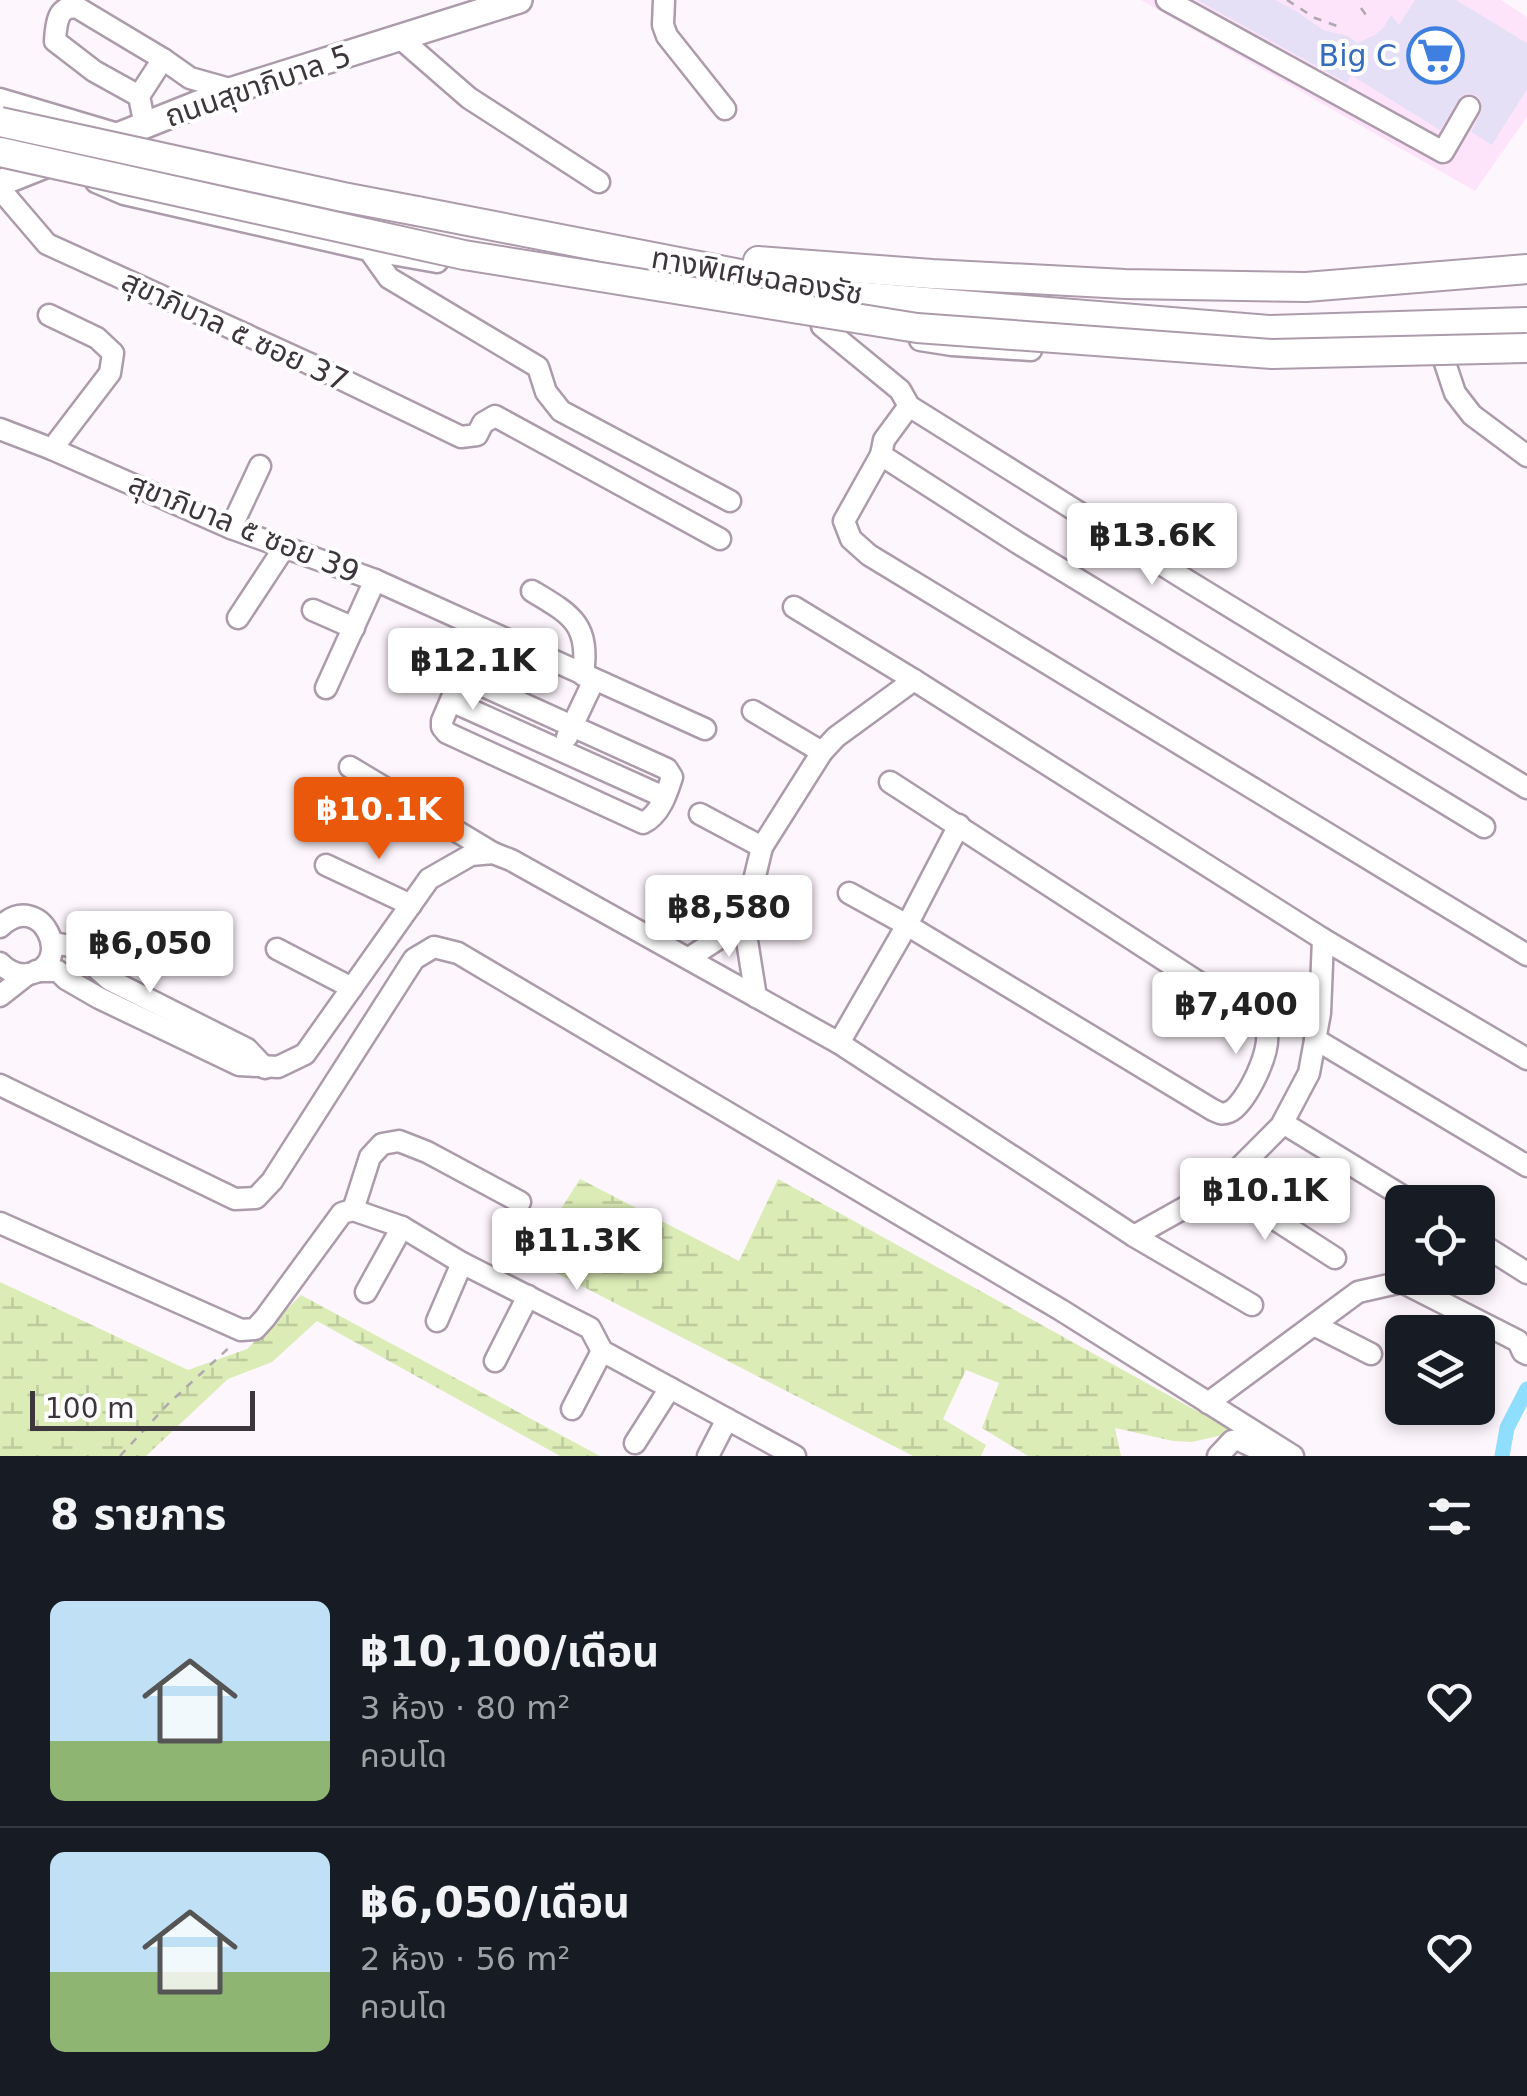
<!DOCTYPE html>
<html lang="th">
<meta charset="utf-8">
<style>
body{margin:0;font-family:"DejaVu Sans","Noto Sans Thai",sans-serif;background:#20242c;color:#f1f3f6;height:100vh;display:flex;flex-direction:column;font-size:38px;white-space:nowrap}
*{box-sizing:border-box;margin:0}
p{font-size:32px;color:#9ea1a6}
.icon{flex:none;width:55px;height:55px;fill:none;stroke:currentColor;stroke-width:2;stroke-linecap:round;stroke-linejoin:round}
.map{position:relative;height:1456px;overflow:hidden}
.details{display:flex;flex-direction:column;background:#171b24;flex:1}
.details>*{flex:none}
.controls{position:absolute;left:1385px;top:1185px;display:grid;gap:20px}
.controls a{display:grid;place-items:center;width:110px;height:110px;border-radius:15px;background:#171b24;box-shadow:0 5px 15px #0003;font-size:50px}
.scale{position:absolute;left:30px;bottom:25px;width:225px;box-sizing:border-box;padding-left:10px;border:5px solid #3d363c;border-top:0;font-size:28px;line-height:35px;white-space:nowrap;color:#3d363c;-webkit-text-stroke:8px #fff;paint-order:stroke}
.price{position:absolute;translate:-50% -85px;padding:0 22px;border-radius:10px;background:#fff;color:#222;font-size:32px;line-height:65px;filter:drop-shadow(0 2px 5px #0008)}
.price::after{content:'';position:absolute;left:50%;top:60px;width:30px;height:22px;margin-left:-15px;background:inherit;clip-path:polygon(0 0,100% 0,50% 100%)}
.price.current{background:#ea580c;color:#fff}
ul{padding:0;list-style:none}
li{display:flex;align-items:center;gap:30px;height:250px;padding:0 50px}
li+li{border-top:2px solid #363941}
li span{display:grid;place-items:center;flex:none;width:280px;height:200px;border-radius:15px;color:#555}
li>.icon{margin-inline-start:auto}
span .icon{width:120px;height:120px;fill:#fffc;stroke-width:1}
li b{font-size:42px}
h2{display:flex;justify-content:space-between;align-items:center;height:120px;padding:0 50px;font-size:42px}
.map>svg:first-child{display:block}
.built{fill:#fde4fa}
.wetland{fill:url(#wetland-marsh)}
.lines{fill:none;stroke-linecap:round;stroke-linejoin:round}
.canal{stroke:#90defd;stroke-width:15}
.building{fill:#e6e0f6}
.minor-casing{stroke:#ac9baa;stroke-width:25}
.major-casing{stroke:#ac9baa;stroke-width:30}
.highway-casing{stroke:#ac9baa;stroke-width:32}
.path{stroke:#b0a8af;stroke-width:2.5;stroke-dasharray:8 8;stroke-linecap:butt}
.minor{stroke:#fff;stroke-width:20}
.major{stroke:#fff;stroke-width:25}
.highway{stroke:#fff;stroke-width:28}
.highway-bridge-casing{stroke:#ac9baa;stroke-width:32;stroke-linecap:butt}
.highway-bridge{stroke:#fff;stroke-width:28}
.labels{text-anchor:middle;stroke-width:8;stroke-linejoin:round;paint-order:stroke}
.shop-label{font-size:30px;fill:#366cbe;stroke:#fff;text-anchor:end}
.street-label{font-size:30px;fill:#3d363c;stroke:#fff}
</style>
<div class="map">
<svg width="1527" height="1456" viewBox="0 0 1527 1456">
<defs>
<pattern id="wetland-marsh" width="20" height="14" patternUnits="userSpaceOnUse" patternTransform="scale(2.5)"><rect width="20" height="14" fill="#dbecb6"/><path d="M1 5h8M5 5V1M11 12h8M15 12V8" fill="none" stroke="#bdcb9d"/></pattern>
</defs>
<rect width="100%" height="100%" fill="#fef6fd"/>
<polygon class="built" points="1141,0 1501,0 1527,17 1527,117 1475,191"/>
<g class="wetland">
<polygon points="580,1179 739,1261 778,1179 1235,1432 1192,1442 1173,1441 1115,1428 1121,1456 1028,1456 982,1428 999,1383 966,1370 943,1419 986,1445 981,1456 913,1456 529,1259"/>
<polygon points="0,1282 188,1370 247,1349 301,1295 600,1456 560,1456 317,1321 272,1362 228,1379 146,1456 0,1456"/>
</g>
<g class="lines">
<polyline class="canal" points="1502,1456 1507,1428 1527,1389"/>
</g>
<polygon class="building" points="1197,0 1275,0 1296,11 1323,30 1348,36 1357,43 1375,35 1383,28 1391,15 1399,25 1415,0 1456,0 1527,43 1527,89 1492,145 1471,132 1483,108 1480,99 1475,95 1468,93 1461,96 1440,130 1351,75 1347,83"/>
<g class="lines">
<defs>
<g id="minor">
<polyline points="664,0 663,25 667,36 725,109"/>
<polyline points="1167,0 1443,152 1469,107"/>
<polyline points="400,38 469,98 599,182"/>
<path d="M139,96L94,71L55,41C56,25 57,4 78,8L163,59"/>
<polyline points="0,99 121,135"/>
<polyline points="145,126 139,96 163,59 190,78 233,90"/>
<polyline points="96,182 124,194 369,250 437,262"/>
<polyline points="0,189 47,244 308,363 461,437 477,435 483,423 495,416 720,539"/>
<polyline points="369,250 389,278 538,367 546,392 561,411 730,501"/>
<polyline points="49,315 97,338 113,353 110,373 52,449"/>
<polyline points="822,326 900,390 909,406 1188,581 1527,788"/>
<polyline points="920,340 952,345 1031,350"/>
<polyline points="1445,363 1455,393 1472,415 1527,456"/>
<polyline points="909,406 884,440 881,455 1018,543 1484,827"/>
<polyline points="0,429 52,449 231,528 375,580 705,729"/>
<polyline points="881,455 844,521 851,539 869,555 1527,955"/>
<polyline points="231,528 260,466"/>
<path d="M532,591C572,615 590,624 583,675"/>
<polyline points="794,607 914,680 1323,939 1527,1059"/>
<polyline points="313,610 354,628"/>
<polyline points="238,618 284,548"/>
<path d="M468,679L667,769L672,777C667,793 660,815 643,823L447,733L442,727V721L457,686Z"/>
<polyline points="326,688 375,580"/>
<polyline points="451,701 664,797"/>
<polyline points="753,711 822,752"/>
<polyline points="567,737 594,680"/>
<polyline points="350,767 493,853"/>
<polyline points="700,814 762,847"/>
<polyline points="326,865 411,905"/>
<path d="M849,893L907,925L1213,1110C1220,1113 1221,1115 1229,1112C1245,1106 1273,1049 1266,1031C1265,1028 1258,1022 1255,1019L890,782"/>
<path d="M0,927C41,887 77,965 29,974C17,976 8,971 0,963"/>
<polyline points="52,943 71,946 110,980 247,1049 265,1068"/>
<polyline points="277,949 352,988"/>
<polyline points="689,958 744,922"/>
<polyline points="36,971 58,971 66,979 99,998 239,1065 278,1067 305,1054 429,879 471,855 493,853 511,860 839,1043 1134,1236 1252,1305"/>
<polyline points="0,996 28,974"/>
<polyline points="756,997 744,922 762,847 822,752 836,737 914,680"/>
<polyline points="1315,1039 1527,1166"/>
<polyline points="839,1043 907,925 959,825"/>
<polyline points="0,1085 235,1199 256,1198 272,1181 414,959 434,947 458,953 1061,1310 1293,1456"/>
<polyline points="1283,1123 1412,1202"/>
<polyline points="1222,1185 1335,1258"/>
<polyline points="353,1210 370,1157 382,1144 399,1141 427,1152 520,1202"/>
<polyline points="0,1223 241,1330 255,1329 265,1318 342,1213 353,1210 402,1227 462,1263 590,1328 602,1351 795,1456"/>
<polyline points="1134,1236 1218,1189 1281,1126 1309,1073 1320,1013 1323,939"/>
<polyline points="1478,1242 1527,1273"/>
<polyline points="366,1292 402,1227"/>
<polyline points="437,1321 462,1263"/>
<polyline points="1314,1325 1371,1354"/>
<polyline points="495,1361 528,1296"/>
<polyline points="1208,1403 1358,1292 1402,1282 1518,1341 1523,1352 1527,1354"/>
<polyline points="572,1409 602,1351"/>
<polyline points="635,1443 670,1388"/>
<polyline points="708,1456 727,1419"/>
<polyline points="1218,1456 1232,1441 1239,1440 1272,1456"/>
</g>
<polyline id="major" points="0,183 233,90 519,0"/>
<g id="highway">
<polyline points="417,211 853,296 1269,330 1527,322"/>
<polyline points="758,261 932,274 1125,284 1306,287 1527,269"/>
</g>
</defs>
<use href="#minor" class="minor-casing"/>
<use href="#major" class="major-casing"/>
<use href="#highway" class="highway-casing"/>
<g class="path">
<polyline points="1287,0 1315,18 1337,26"/>
<polyline points="1361,8 1366,15"/>
<polyline points="120,1456 168,1404 233,1344"/>
</g>
<use href="#minor" class="minor"/>
<use href="#major" class="major"/>
<use href="#highway" class="highway"/>
<defs>
<g id="highway-bridge">
<polyline points="0,122 343,197 417,211"/>
<polyline points="0,152 464,255 917,328 1272,354 1527,348"/>
</g>
</defs>
<use href="#highway-bridge" class="highway-bridge-casing"/>
<use href="#highway-bridge" class="highway-bridge"/>
</g>
<defs>
<symbol id="supermarket-ring" viewBox="-11 -11 22 22"><circle r="9.5" fill="#fff" stroke="#3f7fe0" stroke-width="1.5"/><path d="M-6-5.5h2.5l.6 2H6L4.5 2H-2.5L-4.4-4H-6ZM-1.5 3.2a1.3 1.3 0 1 0 .1 0ZM3 3.2a1.3 1.3 0 1 0 .1 0Z" fill="#3f7fe0"/></symbol>
</defs>
<g fill-rule="evenodd">
<use href="#supermarket-ring" x="1404" y="24" width="63" height="63"/>
</g>
<g class="labels">
<g class="shop-label">
<text x="1397" y="66">Big C</text>
</g>
<g class="street-label">
<text transform="translate(258 86) rotate(-19)" y="10">ถนนสุขาภิบาล 5</text>
<text transform="translate(757 276) rotate(10)" y="10">ทางพิเศษฉลองรัช</text>
<text transform="translate(235 331) rotate(25)" y="10">สุขาภิบาล ๕ ซอย 37</text>
<text transform="translate(244 528) rotate(22)" y="10">สุขาภิบาล ๕ ซอย 39</text>
</g>
</g>
</svg>
<div class="controls">
<a><svg class="icon" aria-label="locate" viewBox="0 0 24 24"><circle cx="12" cy="12" r="6"/><path d="M12 2v4M12 18v4M2 12h4M18 12h4"/></svg></a>
<a><svg class="icon" aria-label="layers" viewBox="0 0 24 24"><path d="M12 4l9 5-9 5-9-5zM3 14l9 5 9-5"/></svg></a>
</div>
<div class="scale">100 m</div>
<b class="price" style="left:1152px;top:588px">฿13.6K</b>
<b class="price" style="left:473px;top:713px">฿12.1K</b>
<b class="price current" style="left:379px;top:862px">฿10.1K</b>
<b class="price" style="left:729px;top:960px">฿8,580</b>
<b class="price" style="left:150px;top:996px">฿6,050</b>
<b class="price" style="left:1236px;top:1057px">฿7,400</b>
<b class="price" style="left:1265px;top:1243px">฿10.1K</b>
<b class="price" style="left:577px;top:1293px">฿11.3K</b>
</div>
<section class="details">
<h2>8 รายการ<svg class="icon" aria-label="filters" viewBox="0 0 24 24"><path d="M4 7h16M4 17h16"/><circle cx="9" cy="7" r="2"/><circle cx="15" cy="17" r="2"/></svg></h2>
<ul>
<li><span style="background:linear-gradient(#bfe0f5 70%,#8fb573 0)"><svg class="icon" aria-label="home" viewBox="0 0 24 24"><path d="M3 11l9-7 9 7M6 9v11h12V9"/></svg></span><div><b>฿10,100/เดือน</b><p>3 ห้อง · 80 m²</p><p>คอนโด</p></div><svg class="icon" aria-label="heart" viewBox="0 0 24 24"><path d="M12 20l-8-8c-3-5 5-10 8-4 3-6 11-1 8 4z"/></svg></li>
<li><span style="background:linear-gradient(#bfe0f5 60%,#8fb573 0)"><svg class="icon" aria-label="home" viewBox="0 0 24 24"><path d="M3 11l9-7 9 7M6 9v11h12V9"/></svg></span><div><b>฿6,050/เดือน</b><p>2 ห้อง · 56 m²</p><p>คอนโด</p></div><svg class="icon" aria-label="heart" viewBox="0 0 24 24"><path d="M12 20l-8-8c-3-5 5-10 8-4 3-6 11-1 8 4z"/></svg></li>
</ul>
</section>
